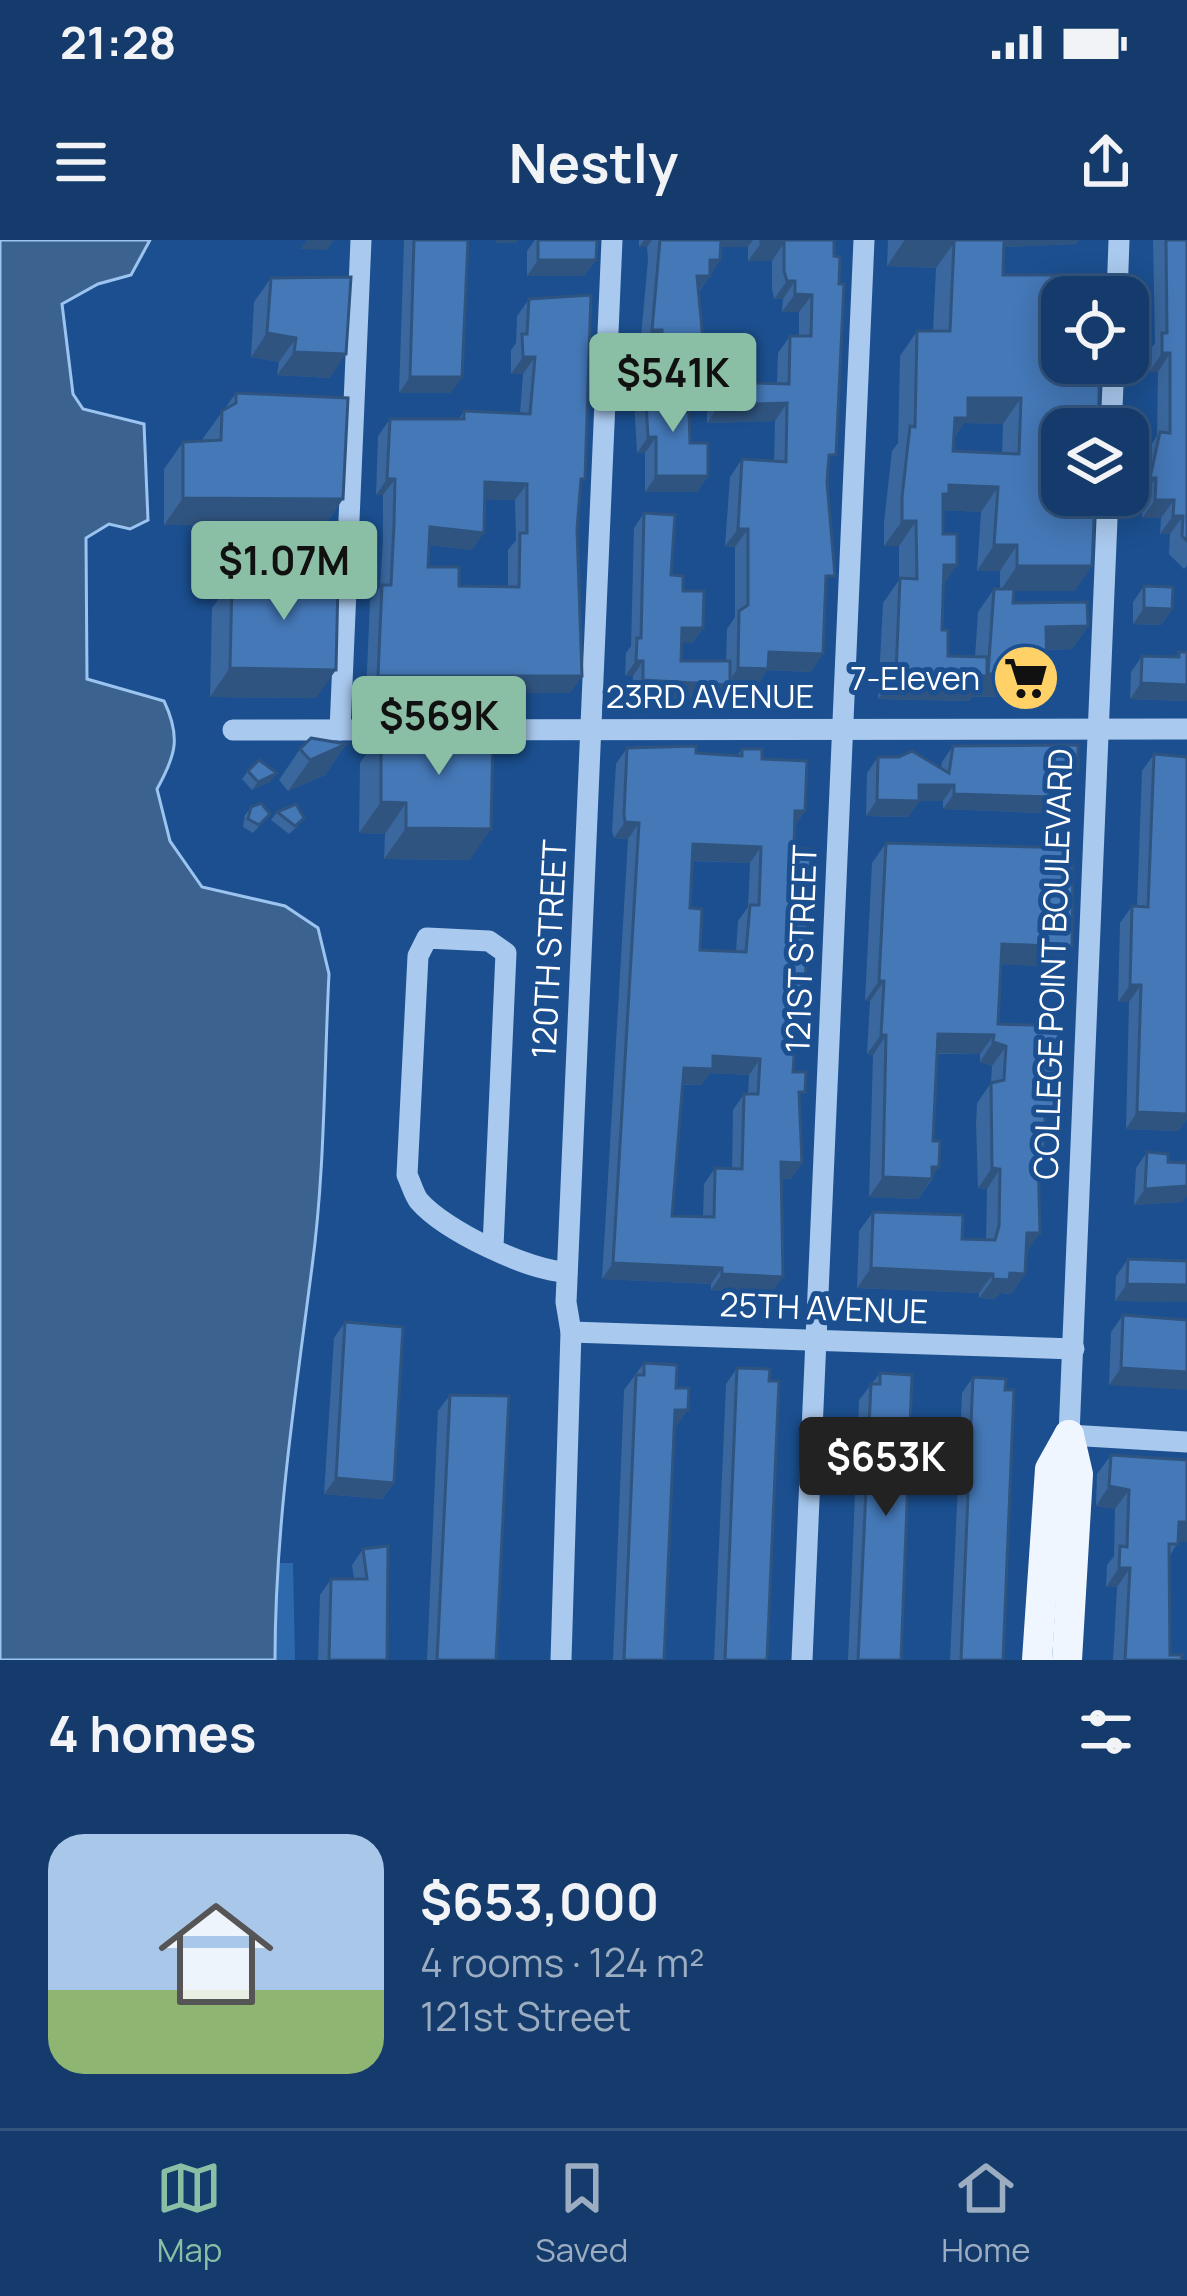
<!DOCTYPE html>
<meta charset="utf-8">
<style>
body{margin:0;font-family:Manrope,sans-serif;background:#1d4271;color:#f1f3f6;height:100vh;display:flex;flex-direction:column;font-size:45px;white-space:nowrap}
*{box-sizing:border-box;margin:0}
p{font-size:39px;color:#9dadc1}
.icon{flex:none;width:66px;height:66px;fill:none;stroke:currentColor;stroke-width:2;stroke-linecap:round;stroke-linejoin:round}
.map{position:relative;height:1420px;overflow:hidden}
.panel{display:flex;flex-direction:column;background:#143b6b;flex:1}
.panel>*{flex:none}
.controls{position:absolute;left:1041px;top:36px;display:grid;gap:24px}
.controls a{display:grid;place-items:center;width:108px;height:108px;border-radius:24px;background:#143b6b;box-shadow:0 6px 30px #0003,0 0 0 3px #33557e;font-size:60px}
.price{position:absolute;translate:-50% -102px;padding:0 27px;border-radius:12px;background:#8abfa5;color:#111;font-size:39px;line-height:78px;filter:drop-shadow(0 3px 6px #0008)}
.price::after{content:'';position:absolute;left:50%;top:72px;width:36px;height:27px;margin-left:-18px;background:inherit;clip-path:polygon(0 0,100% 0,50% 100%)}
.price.current{background:#222;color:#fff}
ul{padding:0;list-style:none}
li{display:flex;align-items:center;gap:36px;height:300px;padding:0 48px}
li+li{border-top:3px solid #33557e}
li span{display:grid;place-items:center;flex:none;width:336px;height:240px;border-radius:36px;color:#555}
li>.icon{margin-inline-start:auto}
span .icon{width:144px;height:144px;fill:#fffc;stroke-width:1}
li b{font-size:51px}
h2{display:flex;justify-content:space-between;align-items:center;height:144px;padding:0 48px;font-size:51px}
.status{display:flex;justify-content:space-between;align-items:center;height:84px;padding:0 60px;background:#143b6b;direction:ltr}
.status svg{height:33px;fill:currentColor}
header{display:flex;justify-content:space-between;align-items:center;height:156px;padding:0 48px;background:#143b6b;font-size:54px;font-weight:700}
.menu{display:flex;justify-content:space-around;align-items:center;height:168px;border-top:3px solid #33557e;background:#143b6b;font-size:33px;color:#9dadc1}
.menu a{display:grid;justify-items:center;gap:6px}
.menu .current{color:#8abfa5}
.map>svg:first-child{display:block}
.green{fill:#2e69ad}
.water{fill:#3c6290;stroke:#9cc4f0;stroke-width:3}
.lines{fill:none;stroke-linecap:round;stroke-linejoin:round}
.minor{stroke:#a9c9ee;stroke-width:21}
.major{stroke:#f0f6ff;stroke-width:30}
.wall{fill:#3a679d;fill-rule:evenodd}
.shaded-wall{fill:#305480}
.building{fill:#4478b7;stroke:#305480;stroke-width:3;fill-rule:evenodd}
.labels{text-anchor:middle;stroke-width:10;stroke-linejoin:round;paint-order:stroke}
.poi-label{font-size:33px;fill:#fff;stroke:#1b4f8f;text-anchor:end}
.street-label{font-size:33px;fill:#fff;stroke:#1b4f8f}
</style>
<div class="status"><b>21:28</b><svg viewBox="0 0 49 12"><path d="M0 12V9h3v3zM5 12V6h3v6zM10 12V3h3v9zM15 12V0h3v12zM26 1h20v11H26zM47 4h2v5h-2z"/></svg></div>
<header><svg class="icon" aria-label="menu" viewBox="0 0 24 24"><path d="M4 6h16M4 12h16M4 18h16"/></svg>Nestly<svg class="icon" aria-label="share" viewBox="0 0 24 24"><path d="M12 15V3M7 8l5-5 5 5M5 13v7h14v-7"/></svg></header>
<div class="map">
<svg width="1187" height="1420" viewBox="0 0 1187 1420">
<rect width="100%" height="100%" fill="#1b4f8f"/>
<polygon class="green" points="277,1323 293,1323 295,1420 275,1420"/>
<path class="water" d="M0,0H150L131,35L98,44L62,64L73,154L83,169L144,184L148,280L130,289L109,284L86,298L87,439L164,461C181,497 176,515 157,549L170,601L202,647L285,666L318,688L329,734C324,831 325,931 312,1027C295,1158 275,1287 275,1420H0Z"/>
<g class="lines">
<g class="minor">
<polyline points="1117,57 1119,0"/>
<polyline points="1111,189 1114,123"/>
<polyline points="1108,255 1069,1195 1187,1202"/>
<polyline points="233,490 1187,489"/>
<polyline points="340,490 361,0"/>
<path d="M493,1007L506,713L489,701L427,698L418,716L407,935C411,943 414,955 419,961C445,991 529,1031 567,1032"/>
<polyline points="571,1092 1074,1109"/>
<polyline points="561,1420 571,1092 566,1062 612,0"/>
<polyline points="802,1420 864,0"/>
</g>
<g class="major">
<polyline points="1037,1420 1050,1229 1069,1195"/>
<polyline points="1067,1420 1078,1234 1069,1195"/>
</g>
</g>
<g class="wall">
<polygon points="404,0 468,0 451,153 399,153"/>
<polygon points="535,0 597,0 596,20 584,36 527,36 527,11"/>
<polygon points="639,0 834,0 826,349 811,432 767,430 756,447 729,446 719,461 632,456 633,436 625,436 626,413 631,406 634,288 644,273 671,335 703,388 692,403 682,403 681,421 726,421 727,389 735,377 735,307 725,306 730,237 742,219 774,221 775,181 707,183 707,160 719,142 777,143 778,113 790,96 799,96 799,72 782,72 783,59 774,59 772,49 772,21 748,21 748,7 721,7 720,20 699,52 703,100 713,133 701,151 677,151 676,172 708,236 697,252 645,252 645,213 637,213 634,160 645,144 650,144 650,108 640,107 648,20 647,7 639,7"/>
<path d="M888,0H1079L1076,4L1004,7L1003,35L1075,351H1013V363L1088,386L1072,409L1046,410L1047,433L1031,456L972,457L969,461L878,459L883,363L899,340V306H884V282L892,211L898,203L900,116L917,91H933L936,28L887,26ZM964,183L1003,184L1002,214L953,211L954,198ZM943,270L981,272L977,331H1000V349H994L978,372L975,417L948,416L942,390L943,345L957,325L943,294Z"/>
<polygon points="1153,0 1187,0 1187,326 1184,329 1169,314 1170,294 1160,294 1161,278 1142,278 1143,256 1138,256 1147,211 1157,196 1158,132 1149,132 1149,111 1155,103"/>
<polygon points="271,38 330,138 277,135 279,122 251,117 254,62"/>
<path d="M529,59L580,246L577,289L582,436L570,453H366L370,361L380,347L383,301V255H376L378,196L390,179H459L464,171L520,173L523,134H511V110L516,103L517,76ZM484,259L515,260L516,300L508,310V347L459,346L428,327L429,305L472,310Z"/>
<polygon points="236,153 343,259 324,286 164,285 164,229 183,202 203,201 203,198"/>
<polygon points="263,324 281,336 316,458 210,457 212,368 232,340 252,340"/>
<polygon points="1144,346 1172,369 1161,385 1133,384 1133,362"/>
<polygon points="1179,412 1187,412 1187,461 1130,459 1131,432 1142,416 1176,417"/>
<polygon points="381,492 470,620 384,619 385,594 359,593 360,523"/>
<polygon points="346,504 325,535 288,551 279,540 300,509"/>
<polygon points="953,506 1078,530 1066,546 1051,546 1051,557 1040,573 943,569 943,561 919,561 908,577 866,576 867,533 878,517 941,528 942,522"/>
<path d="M627,508L737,516L742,509L762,519L805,571L794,587L796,782L793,832L800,859L802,923L791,939L781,938L772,1053L711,1050V1044L602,1039L628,599L614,598L612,591L616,524ZM692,621L750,623L748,667L738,681L736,711L700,710L690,668ZM710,833L749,835L748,854H744L733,870L732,929L715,928L704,944L703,977L672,976L683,845H701Z"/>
<polygon points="1154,514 1187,517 1187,879 1178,891 1126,889 1129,762 1118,762 1120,683 1132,666 1137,666 1142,531"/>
<polygon points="248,531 271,541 252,550 242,539"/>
<polygon points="251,567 270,574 253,593 243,587 245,575"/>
<polygon points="277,572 298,586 289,594 271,580"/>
<polygon points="886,603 1072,707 1058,727 1001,724 998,784 1045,878 1044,914 1038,922 1025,1034 1011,1054 1000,1053 995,1059 979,1058 979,1053 857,1048 859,991 873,972 962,999 986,1000 987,949 978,948 976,884 977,863 991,843 992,826 980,822 980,814 938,814 932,939 918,959 869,957 873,815 867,814 870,761 865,761 872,623"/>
<polygon points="1147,912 1168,922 1187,923 1187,955 1182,962 1134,965 1136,928"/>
<polygon points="1128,1019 1186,1021 1187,1020 1187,1062 1115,1061 1116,1036"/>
<polygon points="1123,1075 1187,1080 1109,1145 1111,1092"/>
<polygon points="345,1082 394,1243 382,1259 324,1254 334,1098"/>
<polygon points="644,1123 676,1148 677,1186 674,1186 664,1420 613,1420 624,1150"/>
<polygon points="737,1128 767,1420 714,1420 726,1144"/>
<polygon points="880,1133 901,1420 848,1420 859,1160"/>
<polygon points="973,1137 1003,1420 950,1420 962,1153"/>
<polygon points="450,1155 496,1420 427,1420 438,1171"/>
<polygon points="1111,1215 1178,1302 1169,1317 1170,1415 1181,1420 1113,1420 1117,1347 1106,1347 1107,1325 1114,1316 1115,1269 1096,1266 1097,1234"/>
<polygon points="363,1309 387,1420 318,1420 320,1355 331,1339 354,1339 352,1325"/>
</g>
<g class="shaded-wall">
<polygon points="307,0 334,0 327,10 300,9"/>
<polygon points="497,0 518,0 516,3 495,3"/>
<polygon points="644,0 652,0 647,7 639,7"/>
<polygon points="715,0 753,0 748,7 710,7"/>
<polygon points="992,0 1079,0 1076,4 987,8"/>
<polygon points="904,1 954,3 936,28 887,26"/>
<polygon points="761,3 784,3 772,21 748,21"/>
<polygon points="538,20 596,20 584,36 527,36"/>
<polygon points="710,20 720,20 697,54 685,54"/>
<polygon points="787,41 795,41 783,59 774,59"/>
<polygon points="795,54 812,55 799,72 782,72"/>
<polygon points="652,90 662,90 650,108 640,107"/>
<polygon points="267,93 296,98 279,122 251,117"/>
<polygon points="294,112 346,114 330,138 277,135"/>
<polygon points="1162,113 1170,113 1158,132 1149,132"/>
<polygon points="523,117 535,117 523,134 511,134"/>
<polygon points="662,133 713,133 701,151 650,151"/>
<polygon points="410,137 462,137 451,153 399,153"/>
<polygon points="968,158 1021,158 1003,184 964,183 950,203 938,203"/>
<polygon points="787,163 775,181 707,183 719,165"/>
<polygon points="648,197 656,197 645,213 637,213"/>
<polygon points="656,236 708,236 697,252 645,252"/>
<polygon points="1150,238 1156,238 1143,256 1138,256"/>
<polygon points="387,239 395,239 383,255 376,255"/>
<polygon points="485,242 527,244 515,260 473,259"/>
<polygon points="949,245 998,247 981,272 938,270 925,279"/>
<polygon points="183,258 343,259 324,286 164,285"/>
<polygon points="1155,260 1174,260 1161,278 1142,278"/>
<polygon points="1173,276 1183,276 1170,294 1160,294"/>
<polygon points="902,281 916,281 899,306 884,306"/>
<polygon points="430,287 484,293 472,310 418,304"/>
<polygon points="738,289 748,289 735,307 725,306"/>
<polygon points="994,305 1017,305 1000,331 977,331"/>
<polygon points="944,325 957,325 940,350"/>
<polygon points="1017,326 1092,326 1075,351 1000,351"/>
<polygon points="1144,368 1172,369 1161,385 1133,384"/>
<polygon points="1088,386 1072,409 1030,410 1046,387"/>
<polygon points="682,388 703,388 692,403 671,403"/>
<polygon points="769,412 823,414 811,432 767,430 756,447 729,446 719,461 632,456 643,440 726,445 738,428"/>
<polygon points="636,421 643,421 633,436 625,436"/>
<polygon points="230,428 336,430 316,458 210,457"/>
<polygon points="1047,433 1031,456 972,457 969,461 878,459 896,434"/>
<polygon points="378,436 582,436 570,453 366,453"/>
<polygon points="1141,443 1187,445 1187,461 1130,459"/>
<polygon points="346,504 325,535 288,551 310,520"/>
<polygon points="1051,530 1078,530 1066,546 1040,546"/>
<polygon points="277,533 271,541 252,550 258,542"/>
<polygon points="919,545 954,545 943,561 919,561 908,577 866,576 877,560"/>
<polygon points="954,554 1051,557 1040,573 943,569"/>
<polygon points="381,562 406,563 385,594 359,593"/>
<polygon points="795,571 805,571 794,587"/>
<polygon points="625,582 639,583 628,599 614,598"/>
<polygon points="406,588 491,589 470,620 384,619"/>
<polygon points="693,604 761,607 750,623 682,620"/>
<polygon points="1002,704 1072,707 1058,727 988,724"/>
<polygon points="879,741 884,741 870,761 865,761"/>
<polygon points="1130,745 1141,745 1129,762 1118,762"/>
<polygon points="938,794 994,795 980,814 925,813"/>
<polygon points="881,795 886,795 873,815 867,814"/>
<polygon points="993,802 1006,806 992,826 980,822"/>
<polygon points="713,816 760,819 749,835 710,833 701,845 673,844 684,828"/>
<polygon points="1137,872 1187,874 1187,879 1178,891 1126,889"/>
<polygon points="781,922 802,923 791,939 769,938"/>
<polygon points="932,927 939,927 918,959 869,957 883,937"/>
<polygon points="992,928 1000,929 987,949 978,948"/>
<polygon points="1187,946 1187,955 1182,962 1134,965 1145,949"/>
<polygon points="1027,993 1040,993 1026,1013"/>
<polygon points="613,1023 722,1028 711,1044 602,1039"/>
<polygon points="871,1028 993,1034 979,1053 857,1048"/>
<polygon points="1010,1033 1025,1034 1011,1054 1000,1053 995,1059 979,1058 993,1039"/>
<polygon points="722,1034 783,1037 772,1053 711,1050"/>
<polygon points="1127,1044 1187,1045 1187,1062 1115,1061"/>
<polygon points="1121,1128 1187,1132 1187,1150 1109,1145"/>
<polygon points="675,1170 688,1170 677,1186 664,1186"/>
<polygon points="336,1238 394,1243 382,1259 324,1254"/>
<polygon points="1109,1246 1129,1250 1115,1269 1096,1266"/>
<polygon points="1179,1282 1187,1282 1187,1302 1165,1301"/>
<polygon points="1119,1328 1130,1328 1117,1347 1106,1347"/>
</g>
<g class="building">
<polygon points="414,0 468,0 462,137 410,137"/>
<polygon points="538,0 597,0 596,20 538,20"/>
<polygon points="660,0 721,0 720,20 710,20 710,36 697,36 703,100 716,100 713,133 662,133 662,90 652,90"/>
<polygon points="761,0 834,0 834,16 840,17 839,44 844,44 836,215 829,215 827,242 835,336 826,336 823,414 769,412 768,429 738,428 739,371 748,365 748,289 738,289 742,219 786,222 787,163 719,165 719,142 789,144 790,96 811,96 812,55 795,54 795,41 787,41 784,31 784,3 761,3"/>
<path d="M904,0H1004L1003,35H1103V57H1062V123H1100L1098,189H1062V255H1095L1092,326H1017V305H994L998,247L949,245V254H943V294H957V325H944L942,390H948V416L987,417V436L896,434L900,338L917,339L916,281H902V257L910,186L915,187L917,91H950L954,3ZM968,158H1021L1019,214L953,211L955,178H968Z"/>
<polygon points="1166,0 1187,0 1187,301 1182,296 1183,276 1173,276 1174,260 1155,260 1156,238 1150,238 1160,192 1170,193 1170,113 1162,113 1162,93 1167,93"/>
<polygon points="351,37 346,114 294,112 296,98 267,93 271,38"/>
<path d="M591,55L585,239H581L577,289L582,436H378L382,345H391L394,284L395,239H387L390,179H464V171L530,174L535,117H523L522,94H527L529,59ZM485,242L527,244V293H520L519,347L459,346V327H428L430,287L484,293Z"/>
<polygon points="645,144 677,145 676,172 689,172 690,203 708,203 708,236 656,236 656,197 648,197"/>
<polygon points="236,153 348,158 343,259 183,258 183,202 221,200 222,171 236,163"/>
<polygon points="644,273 675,275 671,335 683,336 683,351 704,351 703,388 682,388 681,421 730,421 730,445 643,440 643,421 636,421 637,398 641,398"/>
<polygon points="263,324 281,324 281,336 294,341 338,342 336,430 230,428 232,340 263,340"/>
<polygon points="1144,346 1173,347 1172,369 1144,368"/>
<polygon points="994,349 1014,349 1013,363 1087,362 1088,386 1046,387 1047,433 988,434"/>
<polygon points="1179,412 1187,412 1187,445 1141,443 1142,416 1179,417"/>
<polygon points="381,492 493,494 491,589 406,588 406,563 381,562"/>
<polygon points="311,498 346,504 310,520 300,509"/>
<polygon points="1078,505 1078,530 1051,530 1051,557 954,554 954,545 919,545 919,561 877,560 878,517 899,517 912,511 949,533 953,506"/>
<path d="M696,506V513L742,516V509H762V519L807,521L805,571H795L794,609H811L804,772L797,771L793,832H806L805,852H799L802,923L781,922L783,1037L722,1034V1028L613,1023L639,583L625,582L624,575L627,508ZM693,604L761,607L759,665H750L746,712L700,710L702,669L690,668ZM713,816L760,819L758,854H744L742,929L715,928L714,977L672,976L684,828L713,829Z"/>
<polygon points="1154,514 1187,517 1187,874 1137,872 1141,745 1130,745 1132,666 1148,667"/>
<polygon points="259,520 277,533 258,542 248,531"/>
<polygon points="261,563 270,574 259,585 248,579 251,567"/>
<polygon points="296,564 304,578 295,586 277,572"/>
<polygon points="886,603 1073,608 1072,707 1002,704 998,784 1059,786 1054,866 1045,878 1044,914 1038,914 1040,993 1027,993 1025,1034 1010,1033 1009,1040 993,1039 993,1034 871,1028 873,972 963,975 962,999 995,1000 999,986 1000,929 992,928 991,843 1004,840 1006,806 993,802 994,795 938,794 933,901 940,901 939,927 932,927 932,939 883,937 886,795 881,795 884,741 879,741"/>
<polygon points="1147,912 1168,914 1168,922 1187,923 1187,946 1145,949"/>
<polygon points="1128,1019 1187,1021 1187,1045 1127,1044"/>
<polygon points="1123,1075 1187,1080 1187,1132 1121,1128"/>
<polygon points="345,1082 403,1087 394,1243 336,1238"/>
<polygon points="644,1123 677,1125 676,1148 689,1148 688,1170 675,1170 664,1420 624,1420 636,1135 644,1135"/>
<polygon points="737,1128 770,1129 769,1141 779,1141 767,1420 725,1420"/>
<polygon points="880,1133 912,1135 901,1420 858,1420 871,1144 880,1144"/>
<polygon points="973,1137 1006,1139 1005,1150 1014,1150 1003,1420 961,1420"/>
<polygon points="450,1155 509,1156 496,1420 437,1420"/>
<polygon points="1111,1215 1187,1220 1187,1282 1179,1282 1178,1304 1169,1304 1170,1415 1182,1415 1181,1420 1125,1420 1130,1328 1119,1328 1120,1306 1127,1307 1129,1250 1109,1246"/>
<polygon points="388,1306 387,1420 329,1420 331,1339 367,1339 363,1309"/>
</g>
<defs>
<symbol id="supermarket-disc" viewBox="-11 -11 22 22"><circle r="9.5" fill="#ffd166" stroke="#1b4f8f"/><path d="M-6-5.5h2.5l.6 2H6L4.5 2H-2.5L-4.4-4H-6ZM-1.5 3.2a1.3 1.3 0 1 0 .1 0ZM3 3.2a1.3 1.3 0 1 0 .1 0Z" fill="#111"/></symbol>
</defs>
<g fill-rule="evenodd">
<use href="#supermarket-disc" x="988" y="400" width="76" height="76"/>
</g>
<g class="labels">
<g class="poi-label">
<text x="980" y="450">7-Eleven</text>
</g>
<g class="street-label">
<text x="710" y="468">23RD AVENUE</text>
<text transform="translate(549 709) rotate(-87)" y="12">120TH STREET</text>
<text transform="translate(801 709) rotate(-88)" y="12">121ST STREET</text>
<text transform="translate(1053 724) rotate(-88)" y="12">COLLEGE POINT BOULEVARD</text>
<text transform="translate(824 1068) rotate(2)" y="12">25TH AVENUE</text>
</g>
</g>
</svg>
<div class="controls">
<a><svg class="icon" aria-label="locate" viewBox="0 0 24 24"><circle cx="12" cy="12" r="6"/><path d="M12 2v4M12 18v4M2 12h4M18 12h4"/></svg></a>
<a><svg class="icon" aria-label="layers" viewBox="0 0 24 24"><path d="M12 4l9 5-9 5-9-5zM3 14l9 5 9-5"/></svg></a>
</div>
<b class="price" style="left:673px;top:195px">$541K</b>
<b class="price" style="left:284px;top:383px">$1.07M</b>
<b class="price" style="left:439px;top:538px">$569K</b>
<b class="price current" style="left:886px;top:1279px">$653K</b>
</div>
<section class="panel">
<h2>4 homes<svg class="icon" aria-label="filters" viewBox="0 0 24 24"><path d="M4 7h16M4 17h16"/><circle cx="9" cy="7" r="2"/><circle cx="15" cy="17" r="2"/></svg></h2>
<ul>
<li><span style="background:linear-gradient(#a9c7e8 65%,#8fb573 0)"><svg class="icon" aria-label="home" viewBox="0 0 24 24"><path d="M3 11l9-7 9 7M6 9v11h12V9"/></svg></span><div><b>$653,000</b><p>4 rooms · 124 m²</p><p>121st Street</p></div></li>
</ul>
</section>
<nav class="menu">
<a class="current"><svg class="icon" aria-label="map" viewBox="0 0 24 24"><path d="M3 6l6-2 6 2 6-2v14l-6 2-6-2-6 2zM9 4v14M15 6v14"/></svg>Map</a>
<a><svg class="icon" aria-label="saved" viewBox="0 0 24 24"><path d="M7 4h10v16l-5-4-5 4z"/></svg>Saved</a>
<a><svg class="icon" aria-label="home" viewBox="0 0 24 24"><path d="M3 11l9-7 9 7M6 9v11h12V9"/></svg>Home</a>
</nav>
